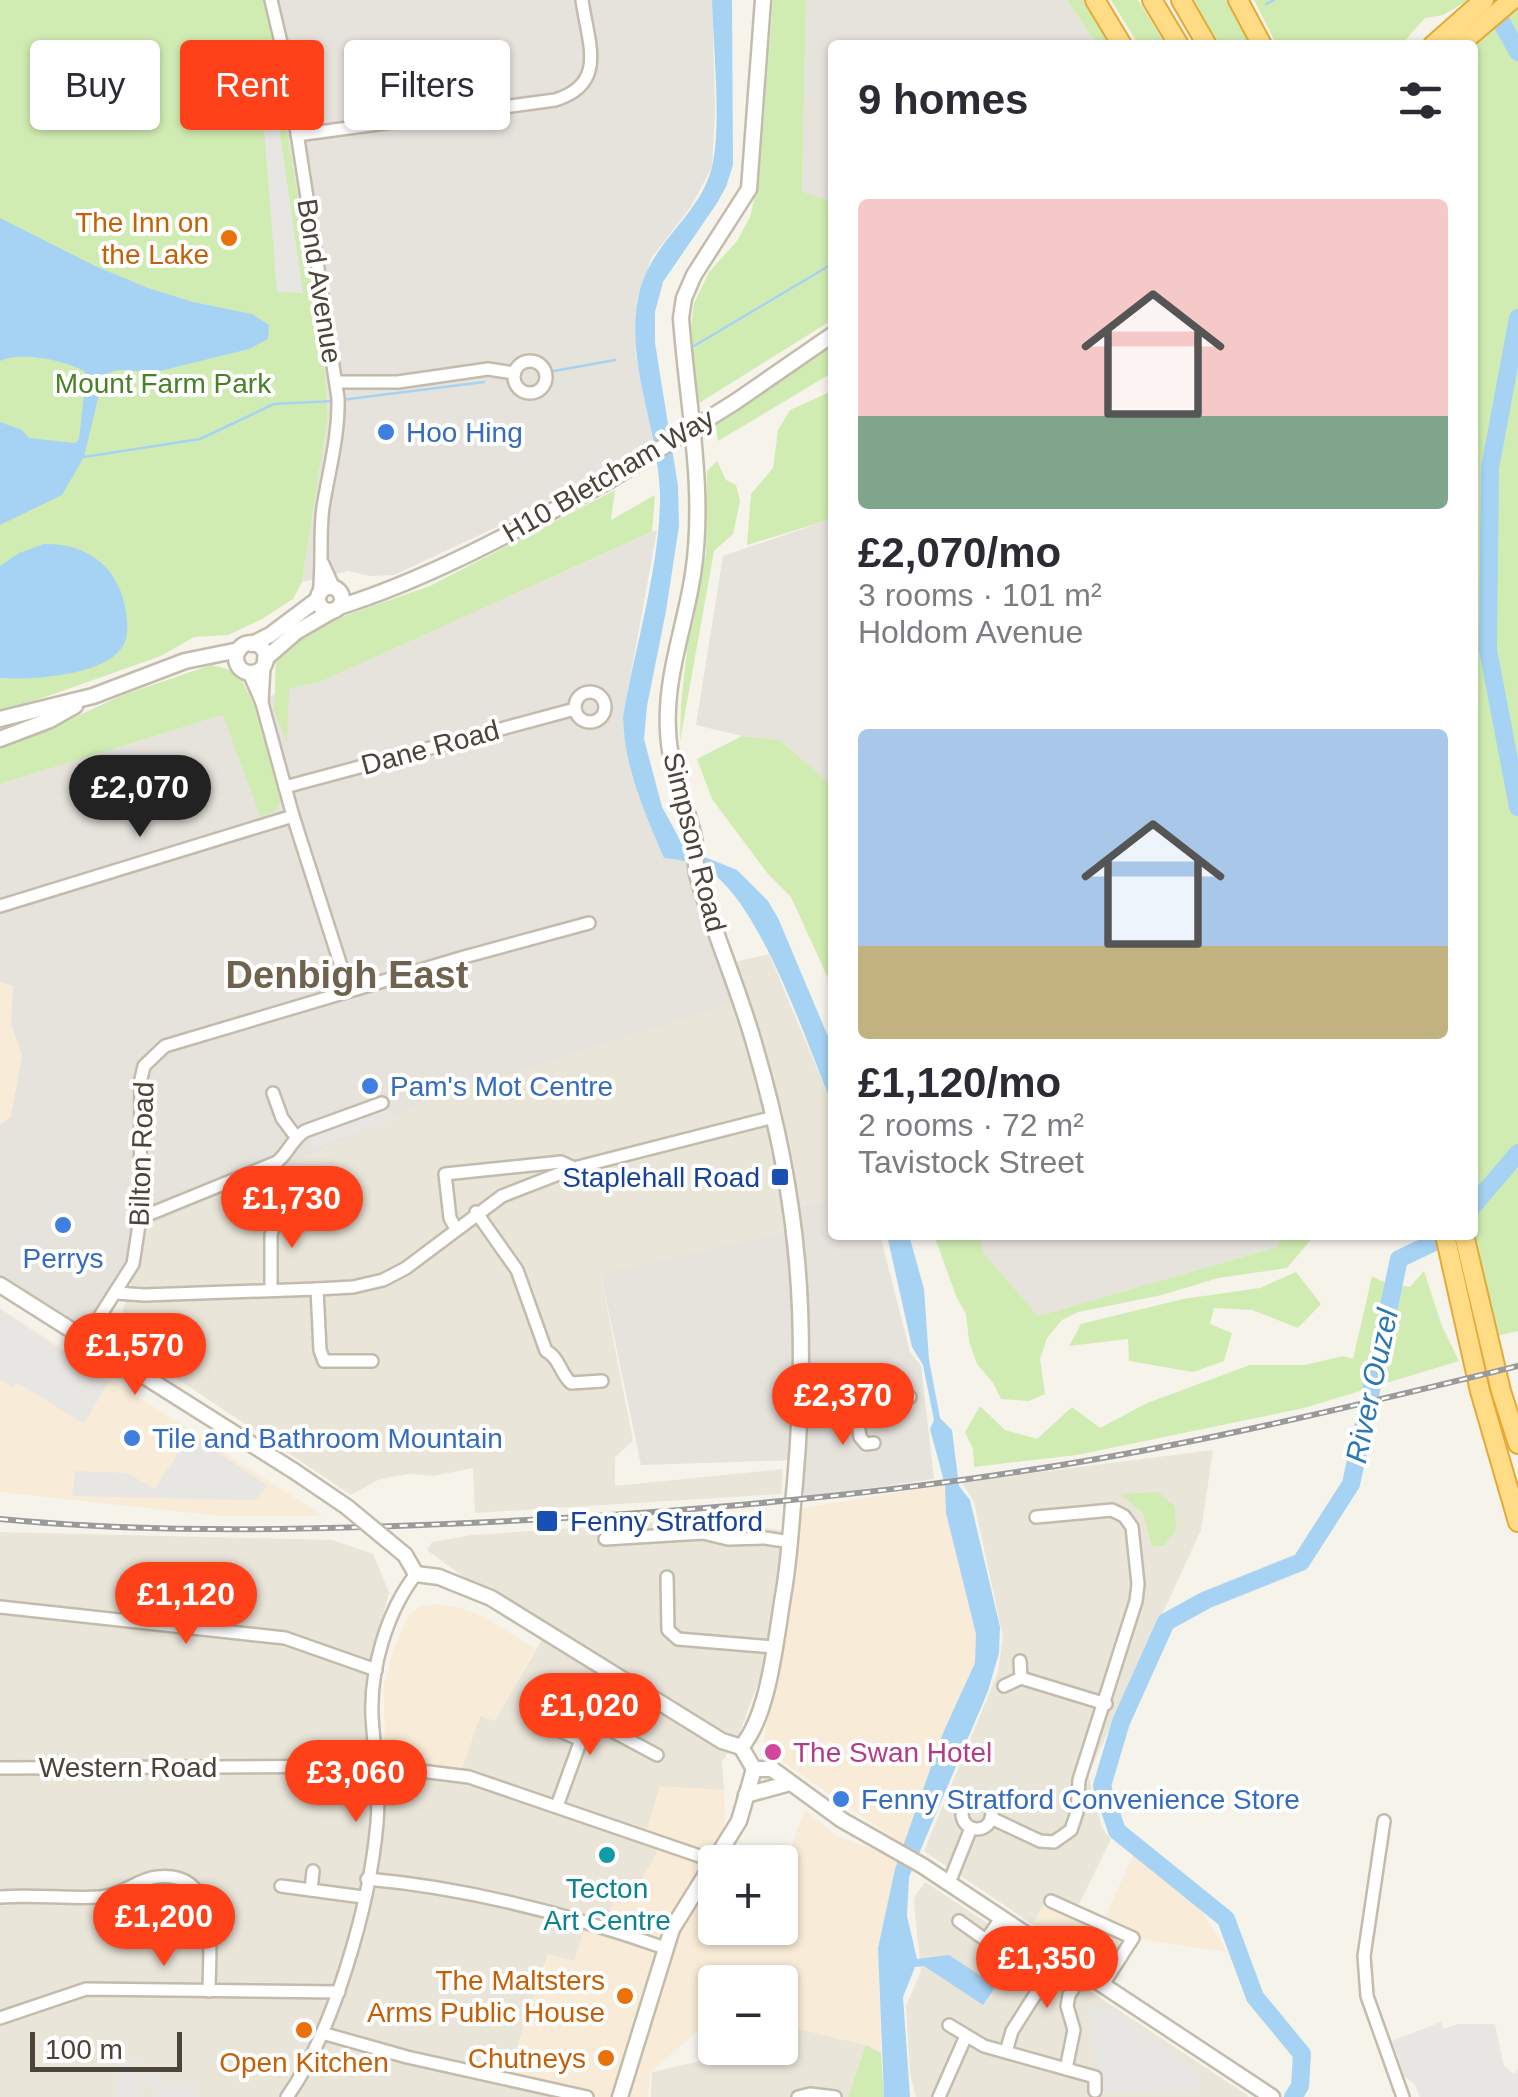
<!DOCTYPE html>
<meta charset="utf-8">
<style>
body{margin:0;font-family:Helvetica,sans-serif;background:#f2f2f3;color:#2b2b33;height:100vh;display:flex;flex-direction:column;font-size:38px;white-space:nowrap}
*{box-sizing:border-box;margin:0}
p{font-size:32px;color:#7c7c81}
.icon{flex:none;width:55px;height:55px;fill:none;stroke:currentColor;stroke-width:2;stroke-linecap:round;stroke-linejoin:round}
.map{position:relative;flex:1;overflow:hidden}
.sheet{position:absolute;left:828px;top:40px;width:650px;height:1200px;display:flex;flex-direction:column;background:#fff;border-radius:10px;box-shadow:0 2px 8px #0004}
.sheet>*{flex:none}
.guide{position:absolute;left:30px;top:40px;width:648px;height:90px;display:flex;gap:20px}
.fabs{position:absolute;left:698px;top:1845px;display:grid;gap:20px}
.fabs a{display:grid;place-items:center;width:100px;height:100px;border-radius:10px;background:#fff;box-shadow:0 2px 8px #0004;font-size:50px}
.scale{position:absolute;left:30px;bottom:25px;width:152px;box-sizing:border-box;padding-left:10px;border:5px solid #4b4438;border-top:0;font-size:28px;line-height:35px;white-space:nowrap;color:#4b4438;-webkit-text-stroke:8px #fff;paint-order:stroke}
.price{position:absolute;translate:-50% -85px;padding:0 22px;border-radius:35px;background:#ff411a;color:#fff;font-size:32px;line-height:65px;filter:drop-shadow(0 2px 5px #0008)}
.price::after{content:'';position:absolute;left:50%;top:60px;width:30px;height:22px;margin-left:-15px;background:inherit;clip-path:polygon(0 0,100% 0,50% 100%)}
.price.on{background:#222;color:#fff}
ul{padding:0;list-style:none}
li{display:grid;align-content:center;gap:20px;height:530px;padding:0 30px}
li span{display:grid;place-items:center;height:310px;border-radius:10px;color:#555}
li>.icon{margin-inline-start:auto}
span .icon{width:180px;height:180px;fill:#fffc;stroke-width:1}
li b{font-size:42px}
h2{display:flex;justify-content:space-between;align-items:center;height:120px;padding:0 30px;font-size:42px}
.pill{padding:0 35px;border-radius:10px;background:#fff;box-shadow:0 2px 8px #0004;font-size:35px;line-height:90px}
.pill.on{background:#ff411a;color:#fff}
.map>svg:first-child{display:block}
.residential{fill:#eae5d9}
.commercial{fill:#f8ebd7}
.industrial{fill:#e6e2dc}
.green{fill:#d1ecb3}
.parking{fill:#e8e6e3}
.water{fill:#a6d3f4}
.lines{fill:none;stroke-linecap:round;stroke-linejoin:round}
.stream{stroke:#a6d3f4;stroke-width:2.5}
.river{stroke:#a6d3f4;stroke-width:18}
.minor-casing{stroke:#c3bcad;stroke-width:16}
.tertiary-casing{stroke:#c3bcad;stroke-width:19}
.trunk-casing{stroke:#e6a936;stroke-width:22}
.minor{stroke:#fff;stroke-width:11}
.tertiary{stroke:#fff;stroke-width:14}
.trunk{stroke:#ffdc85;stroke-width:18}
.rail-casing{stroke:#9a9a9a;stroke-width:6}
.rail{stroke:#fff;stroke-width:2.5;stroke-dasharray:8;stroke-linecap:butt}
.tertiary-bridge-casing{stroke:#c3bcad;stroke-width:19;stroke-linecap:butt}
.tertiary-bridge{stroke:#fff;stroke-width:14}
.food-dot{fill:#e8710a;stroke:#fff;stroke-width:4}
.shop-dot{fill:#3f7fe0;stroke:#fff;stroke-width:4}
.transit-dot{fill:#1a4fb4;stroke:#fff;stroke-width:4}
.hotel-dot{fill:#d1479c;stroke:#fff;stroke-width:4}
.culture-dot{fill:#0f9aa8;stroke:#fff;stroke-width:4}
.labels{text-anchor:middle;stroke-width:8;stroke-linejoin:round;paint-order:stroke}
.food-label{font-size:28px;fill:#c56008;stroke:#fff;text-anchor:end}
.street-label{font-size:28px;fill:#4b4438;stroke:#fff}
.park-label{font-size:28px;fill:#478227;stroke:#fff}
.shop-label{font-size:28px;fill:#366cbe;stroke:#fff;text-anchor:start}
.transit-label{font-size:28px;fill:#164399;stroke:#fff;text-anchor:end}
.hotel-label{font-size:28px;fill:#b23c85;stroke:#fff;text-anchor:start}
.culture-label{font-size:28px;fill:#0d838f;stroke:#fff}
.water-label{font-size:30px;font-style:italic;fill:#2977b5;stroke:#fff}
.district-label{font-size:38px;font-weight:bold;fill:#6f634f;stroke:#fff}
</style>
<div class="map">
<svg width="1518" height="2097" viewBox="0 0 1518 2097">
<rect width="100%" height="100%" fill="#f6f3eb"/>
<g class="residential">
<polygon points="769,954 832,1104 832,1199 798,1206 784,1232 601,1276 633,1441 615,1457 615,1486 783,1469 781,1494 475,1513 473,1468 433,1476 409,1474 380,1479 351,1495 115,1337 148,1227 391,1120 432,1099 737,1001 726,964"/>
<polygon points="1213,1450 1201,1530 1088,1775 1102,1828 1111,1839 1078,1906 1051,1894 1032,1924 924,1851 998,1672 1003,1637 974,1502 962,1482"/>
<polygon points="706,1519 786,1531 769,1654 739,1734 722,1762 724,1790 660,1787 657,1853 639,1884 623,1880 601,1936 574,1961 548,1954 508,2074 569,2097 0,2097 0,1532 333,1540 373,1554 389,1592 368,1675 364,1704 367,1759 461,1770 480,1715 495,1720 550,1626 476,1586 427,1550 432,1542 472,1535"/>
<polygon points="925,1882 1247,2095 1248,2097 916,2097 910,2073 906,2006 921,1971 914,1903 915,1896"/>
<polygon points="791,2027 866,2045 848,2097 651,2097 652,2072 727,2055 767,2065"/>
</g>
<g class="commercial">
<polygon points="0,982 13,986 11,1024 22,1055 11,1117 0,1125"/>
<polygon points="0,1308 323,1516 220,1516 0,1492"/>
<polygon points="945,1485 946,1513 976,1634 975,1663 943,1733 904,1845 763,1748 797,1509"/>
<polygon points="437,1604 458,1607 485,1617 535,1649 495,1721 480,1716 462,1770 385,1761 384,1685 394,1649 408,1616 420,1607"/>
<polygon points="660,1786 724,1790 725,1822 708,1859 715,1862 715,1928 780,1928 780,1875 805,1810 835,1835 900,1860 895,1869 878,1948 881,2053 866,2045 791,2027 780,2045 780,1982 715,1982 715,2038 705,2024 650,2073 648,2097 574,2097 508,2075 549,1954 574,1961 584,1930 601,1935 623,1879 639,1884 657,1854 645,1835"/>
<polygon points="1134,1854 1192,1896 1227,1952 1137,1939 1112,1973 1032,1924 1051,1894 1105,1917"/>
</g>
<g class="industrial">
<polygon points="265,0 712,0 715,112 712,167 690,208 652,257 637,299 636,354 653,442 514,519 394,575 371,576 348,571 302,582 328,416 323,345"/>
<polygon points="806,0 1067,0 1097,45 832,45 832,201 802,193"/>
<polygon points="832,519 832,786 780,740 742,736 696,725 723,556"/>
<polygon points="657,530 623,717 624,735 679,859 693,865 738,1001 432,1099 391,1120 148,1227 86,1338 0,1277 0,1125 11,1117 22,1055 11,1024 13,986 0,982 0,784 220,716 289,689 320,682"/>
<polygon points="832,1199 832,1235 880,1235 910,1352 921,1366 934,1479 804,1497 796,1460 641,1465 601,1275 784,1232 798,1206"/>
<polygon points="978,1235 1283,1235 1277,1247 1038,1316 983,1254"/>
</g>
<g class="green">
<polygon points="0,0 265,0 323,345 328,416 302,582 293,599 262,619 228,635 194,637 161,656 0,713"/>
<polygon points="773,0 806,0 802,192 832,201 832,320 696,405 689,343 694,303 709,272 737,241 750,217 759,179"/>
<polygon points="1067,0 1087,0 1111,45 1097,45"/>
<polygon points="1111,0 1138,0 1166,45 1139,45"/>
<polygon points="1193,0 1228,0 1254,45 1220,45"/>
<polygon points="1254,0 1469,0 1443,15 1425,18 1401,45 1277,45"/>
<polygon points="1518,8 1518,1331 1497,1336 1472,1222 1472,48"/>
<polygon points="832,346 832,373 718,441 715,421"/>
<polygon points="832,391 832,519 747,545 751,494 773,468 778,430 790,410"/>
<polygon points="717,461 726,480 736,485 740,501 733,534 714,551 680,741 681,704 690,623 706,553 707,471"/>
<polygon points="615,490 611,520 655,495 652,532 320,682 289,689 287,742 274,711 276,656 327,622 430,586"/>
<path d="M211,665C218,667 227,668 234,672C254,686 275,774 283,800L273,812L260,816L223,715L0,784V747L43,732L123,695Z"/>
<polygon points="742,736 780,740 832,786 832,987 791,897 768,874 712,799 697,759"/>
<polygon points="934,1235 978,1235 984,1254 1038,1316 1277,1247 1283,1235 1315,1235 1287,1268 1218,1278 1162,1295 1078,1312 1062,1320 1047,1338 1040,1359 1045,1394 1029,1401 1001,1399 993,1383 977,1364 969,1341 966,1314 956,1296"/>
<polygon points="1424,1271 1442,1326 1459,1361 1304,1408 1077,1455 974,1467 973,1449 965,1432 980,1406 1005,1430 1037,1439 1072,1407 1100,1428 1147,1403 1250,1365 1305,1365 1343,1356 1353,1359 1372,1276 1381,1281 1410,1287"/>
<polygon points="1296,1272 1321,1304 1298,1328 1252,1310 1214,1308 1210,1324 1232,1333 1224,1361 1193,1372 1129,1361 1128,1339 1069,1346 1081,1324 1183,1299 1260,1288"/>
<polygon points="1158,1492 1175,1506 1176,1530 1164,1546 1152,1546 1143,1513 1120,1494"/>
<polygon points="866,2045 881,2053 884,2097 848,2097"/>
</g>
<g class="parking">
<polygon points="279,127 294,230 303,293 277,292 264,128"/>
<polygon points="389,1107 393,1119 313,1149 308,1137"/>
<polygon points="0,1309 108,1382 84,1424 18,1383 12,1387 0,1379"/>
<polygon points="191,1434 268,1486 255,1500 72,1496 75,1471 128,1473 154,1489"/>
<polygon points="1111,2008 1198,2071 1200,2091 1099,2092 1088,2009"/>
<polygon points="1441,2022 1443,2029 1459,2024 1495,2024 1504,2066 1514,2074 1518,2069 1518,2097 1420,2097 1414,2083 1405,2077 1392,2041"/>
<polygon points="139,2057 142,2097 117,2097 114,2061"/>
<polygon points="144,2070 156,2070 159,2084 197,2081 199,2097 153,2097 154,2088 146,2088"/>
</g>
<g class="water">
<path d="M712,0H732L733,165L726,187L717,203L663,282L655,312V343L678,486L679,526L666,611L647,706L644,739L662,807L685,849L737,870L768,901L778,918L832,1046V1104C807,1044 761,904 709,871C696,863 679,859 664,858C645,813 624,767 623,717C635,647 661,563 660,493C658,429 628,369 637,305C645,243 699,220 712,167C722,125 713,45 712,0Z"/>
<path d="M0,218L95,266L148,288L193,302L252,314L269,325L268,339L249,349L156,372L118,370L108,373L102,382L84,457L62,495L0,525V422L22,430L29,438L75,443L79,439L86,376L84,371C64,360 20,351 0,361Z"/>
<path d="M44,544C88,543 120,568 126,612C128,625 129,640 120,650C100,676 31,680 0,678V566L19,553Z"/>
<polygon points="887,1235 909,1235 924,1289 929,1360 940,1418 952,1430 959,1486 970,1500 1000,1627 999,1653 988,1691 909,1877 907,1916 917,1959 949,1955 996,1986 983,2005 924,1966 915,1967 903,1997 910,2097 884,2097 878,1948 895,1869 943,1733 975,1663 976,1634 946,1513 945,1485 930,1429 934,1420 923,1365 912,1347"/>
</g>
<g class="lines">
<g class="stream">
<polyline points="1266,4 1274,0"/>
<polyline points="694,346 832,264"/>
<polyline points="554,371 615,360"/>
<polyline points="341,400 484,382"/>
<polyline points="84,457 200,439 274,404 333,401"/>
</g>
<g class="river">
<polyline points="1489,0 1518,52"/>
<polyline points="1518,318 1490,468 1488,650 1518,807"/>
<polyline points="1472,1207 1518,1153"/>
<polyline points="1293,2097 1300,2086 1302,2054 1255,1997 1226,1919 1117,1831 1102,1786 1121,1722 1166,1622 1206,1600 1301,1562 1351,1484 1399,1259 1449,1235"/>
</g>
<defs>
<g id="minor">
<path d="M271,0L287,68L338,398C339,436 329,470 323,507C319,536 323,565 319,594"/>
<path d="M297,135L555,100C608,84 588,43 582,0"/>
<circle cx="530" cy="377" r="16"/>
<polyline points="336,382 398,382 488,369 514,373"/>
<polyline points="323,564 334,588"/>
<polyline points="249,673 262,703 264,666"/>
<circle cx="590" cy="707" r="15"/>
<polyline points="262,703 293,816 349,991"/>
<polyline points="285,787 575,709"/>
<polyline points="0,906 293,816"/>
<polyline points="273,1093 282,1118 296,1137"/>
<path d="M476,1212L517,1270L546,1351C559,1357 560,1373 571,1383L602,1381"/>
<path d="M140,1218L277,1162C289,1152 292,1139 305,1131L382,1103"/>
<polyline points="456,1229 450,1218 445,1174 561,1162 574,1168"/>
<polyline points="317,1289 320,1350 324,1361 372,1361"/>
<polyline points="271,1290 271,1235 278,1208"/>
<polyline points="117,1293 144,1295 317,1289 353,1287 383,1280 406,1268 502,1196 574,1168 774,1117"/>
<polyline points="86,1338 133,1264 140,1218 141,1079 144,1066 165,1046 464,957 589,923"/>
<polyline points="855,1404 860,1437 866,1444 874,1443"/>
<polyline points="800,1411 910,1397"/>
<polyline points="605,1539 703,1533 728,1539 765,1538 791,1542"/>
<polyline points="667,1577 668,1630 678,1639 774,1647"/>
<polyline points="0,1607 285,1638 376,1670"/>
<polyline points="1021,1678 1106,1704"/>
<polyline points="1004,1686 1021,1678 1020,1661"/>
<polyline points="532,1719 581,1740 588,1729 599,1724 657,1755"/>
<polyline points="543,1722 563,1687"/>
<polyline points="0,1768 380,1766 469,1777 714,1861"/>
<circle cx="977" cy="1814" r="15"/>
<polyline points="557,1806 581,1740"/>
<polyline points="991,1818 1040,1841 1054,1842 1071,1830 1077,1812 1079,1780 1136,1601 1138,1584 1132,1527 1124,1516 1112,1510 1036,1517"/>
<polyline points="1384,1821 1364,1956 1367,1996 1403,2097"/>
<path d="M367,1879C470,1888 568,1914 665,1948"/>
<polyline points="949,1883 971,1828"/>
<polyline points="281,1886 363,1897"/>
<polyline points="311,1890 313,1871"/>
<path d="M0,1897C33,1894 67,1899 100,1897C121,1896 137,1879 157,1877C221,1870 209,1951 209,1991"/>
<polyline points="1051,1901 1133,1938 1104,1983"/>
<polyline points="959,1921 1025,1968"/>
<polyline points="986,1940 1002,1917"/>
<polyline points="0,2018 86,1989 339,1992"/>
<polyline points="949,2025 984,2046 1095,2077 1095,2091"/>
<polyline points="322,2033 407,2057 587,2097"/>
<polyline points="1006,2052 1012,2031 1042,1984"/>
<polyline points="1066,2069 1074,2030 1067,2006 1069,1995 1085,1971"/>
<path d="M287,2097C334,2031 370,1904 377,1823C380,1787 374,1752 372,1716C370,1669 387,1611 416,1574"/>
<polyline points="798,2097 810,2094 835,2097"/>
<polyline points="939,2097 966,2036"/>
</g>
<g id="tertiary">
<polyline points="735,402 832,335"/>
<circle cx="330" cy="599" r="12"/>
<path d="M339,607C434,577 522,527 610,480"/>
<circle cx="251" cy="658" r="15"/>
<polyline points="252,644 270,635 318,599"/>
<polyline points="265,659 296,632 334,610"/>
<polyline points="0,719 93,696 185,661 239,650"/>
<polyline points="0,739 50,720 75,706"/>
<polyline points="0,1285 294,1471"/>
<polyline points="405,1555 416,1574 439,1577 491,1598 722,1741 741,1747 754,1769"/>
<path d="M741,1747C769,1716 776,1638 783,1596C790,1558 791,1521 795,1483C809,1323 800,1198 754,1043C738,987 714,933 698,878C694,863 697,848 693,833C684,799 669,766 668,730C665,676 685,627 693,574C706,489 687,403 681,318L684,298L694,275L749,189L763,0"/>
<polyline points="754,1769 772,1769 842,1820 923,1866 1272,2097"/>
<polyline points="746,1795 790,1783"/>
<polyline points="620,2097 672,1929 739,1821 754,1769"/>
</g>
<g id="trunk">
<polyline points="1095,0 1122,45"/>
<polyline points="1152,0 1179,45"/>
<polyline points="1181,0 1207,45"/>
<polyline points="1238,0 1262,45"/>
<polyline points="1433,45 1484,0"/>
<polyline points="1459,45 1512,0"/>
<polyline points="1445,1235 1480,1391 1518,1522"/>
<polyline points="1464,1235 1501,1391 1518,1444"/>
</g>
</defs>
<use href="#minor" class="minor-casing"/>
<use href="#tertiary" class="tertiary-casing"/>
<use href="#trunk" class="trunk-casing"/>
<use href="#minor" class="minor"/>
<use href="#tertiary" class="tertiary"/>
<use href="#trunk" class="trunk"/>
<defs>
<path id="rail" d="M0,1519C156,1534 313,1530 469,1523C659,1514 848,1499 1036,1469C1199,1444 1358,1405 1518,1366"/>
</defs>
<use href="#rail" class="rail-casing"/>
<use href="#rail" class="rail"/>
<defs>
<g id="tertiary-bridge">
<polyline points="610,480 735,402"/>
<polyline points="294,1471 347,1507 405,1555"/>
</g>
</defs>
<use href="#tertiary-bridge" class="tertiary-bridge-casing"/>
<use href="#tertiary-bridge" class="tertiary-bridge"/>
</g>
<g class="food-dot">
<circle cx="229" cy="238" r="10"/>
<circle cx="625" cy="1996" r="10"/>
<circle cx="304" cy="2030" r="10"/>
<circle cx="606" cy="2058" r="10"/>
</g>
<g class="shop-dot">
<circle cx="386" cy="432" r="10"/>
<circle cx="370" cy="1086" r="10"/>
<circle cx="63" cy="1225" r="10"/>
<circle cx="132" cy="1438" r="10"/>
<circle cx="841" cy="1799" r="10"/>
</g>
<g class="transit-dot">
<rect x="770" y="1167" width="20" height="20" rx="5"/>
<rect x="535" y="1509" width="24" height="24" rx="5"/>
</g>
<circle class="hotel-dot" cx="773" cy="1752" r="10"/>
<circle class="culture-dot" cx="607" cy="1855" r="10"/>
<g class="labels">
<g class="food-label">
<text x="209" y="232">The Inn on<tspan x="209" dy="32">the Lake</tspan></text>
<text x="605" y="1990">The Maltsters<tspan x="605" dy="32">Arms Public House</tspan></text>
<text x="586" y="2068">Chutneys</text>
<text x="304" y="2072" text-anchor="middle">Open Kitchen</text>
</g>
<g class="street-label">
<text transform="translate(320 281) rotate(81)" y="10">Bond Avenue</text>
<text transform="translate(608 475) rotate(-30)" y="10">H10 Bletcham Way</text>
<text transform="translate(430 747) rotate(-15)" y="10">Dane Road</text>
<text transform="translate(695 842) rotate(76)" y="10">Simpson Road</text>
<text transform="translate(141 1154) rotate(-88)" y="10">Bilton Road</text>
<text x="128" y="1777">Western Road</text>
</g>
<g class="park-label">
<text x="163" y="393">Mount Farm Park</text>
</g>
<g class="shop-label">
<text x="406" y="442">Hoo Hing</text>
<text x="390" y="1096">Pam's Mot Centre</text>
<text x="63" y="1268" text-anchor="middle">Perrys</text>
<text x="152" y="1448">Tile and Bathroom Mountain</text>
<text x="861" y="1809">Fenny Stratford Convenience Store</text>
</g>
<g class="transit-label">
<text x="760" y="1187">Staplehall Road</text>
<text x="570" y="1531" text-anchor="start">Fenny Stratford</text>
</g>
<g class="hotel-label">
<text x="793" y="1762">The Swan Hotel</text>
</g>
<g class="culture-label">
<text x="607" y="1898">Tecton<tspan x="607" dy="32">Art Centre</tspan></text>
</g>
<g class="water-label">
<text transform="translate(1372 1386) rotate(-78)" y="10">River Ouzel</text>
</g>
<g class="district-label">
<text x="347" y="988">Denbigh East</text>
</g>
</g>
</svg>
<div class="fabs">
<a>+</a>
<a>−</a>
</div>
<div class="scale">100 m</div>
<b class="price on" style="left:140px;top:840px">£2,070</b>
<b class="price" style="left:292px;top:1251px">£1,730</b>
<b class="price" style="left:135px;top:1398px">£1,570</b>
<b class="price" style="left:843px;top:1448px">£2,370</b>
<b class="price" style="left:186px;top:1647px">£1,120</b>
<b class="price" style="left:590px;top:1758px">£1,020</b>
<b class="price" style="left:356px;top:1825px">£3,060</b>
<b class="price" style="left:164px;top:1969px">£1,200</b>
<b class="price" style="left:1047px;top:2011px">£1,350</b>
<div class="guide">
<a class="pill">Buy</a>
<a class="pill on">Rent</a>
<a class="pill">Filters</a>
</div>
<section class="sheet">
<h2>9 homes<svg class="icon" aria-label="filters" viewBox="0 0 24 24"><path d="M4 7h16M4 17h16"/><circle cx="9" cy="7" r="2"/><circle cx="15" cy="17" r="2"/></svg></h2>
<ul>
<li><span style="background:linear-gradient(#f6c9c9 70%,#7fa58c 0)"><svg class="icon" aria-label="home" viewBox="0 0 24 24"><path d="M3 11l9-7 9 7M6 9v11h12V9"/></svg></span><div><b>£2,070/mo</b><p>3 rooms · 101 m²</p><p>Holdom Avenue</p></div></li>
<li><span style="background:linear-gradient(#a9c7e8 70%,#c2b280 0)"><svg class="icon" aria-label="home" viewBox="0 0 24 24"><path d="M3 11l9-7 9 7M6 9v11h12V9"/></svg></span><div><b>£1,120/mo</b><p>2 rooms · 72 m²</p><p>Tavistock Street</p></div></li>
</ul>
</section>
</div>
